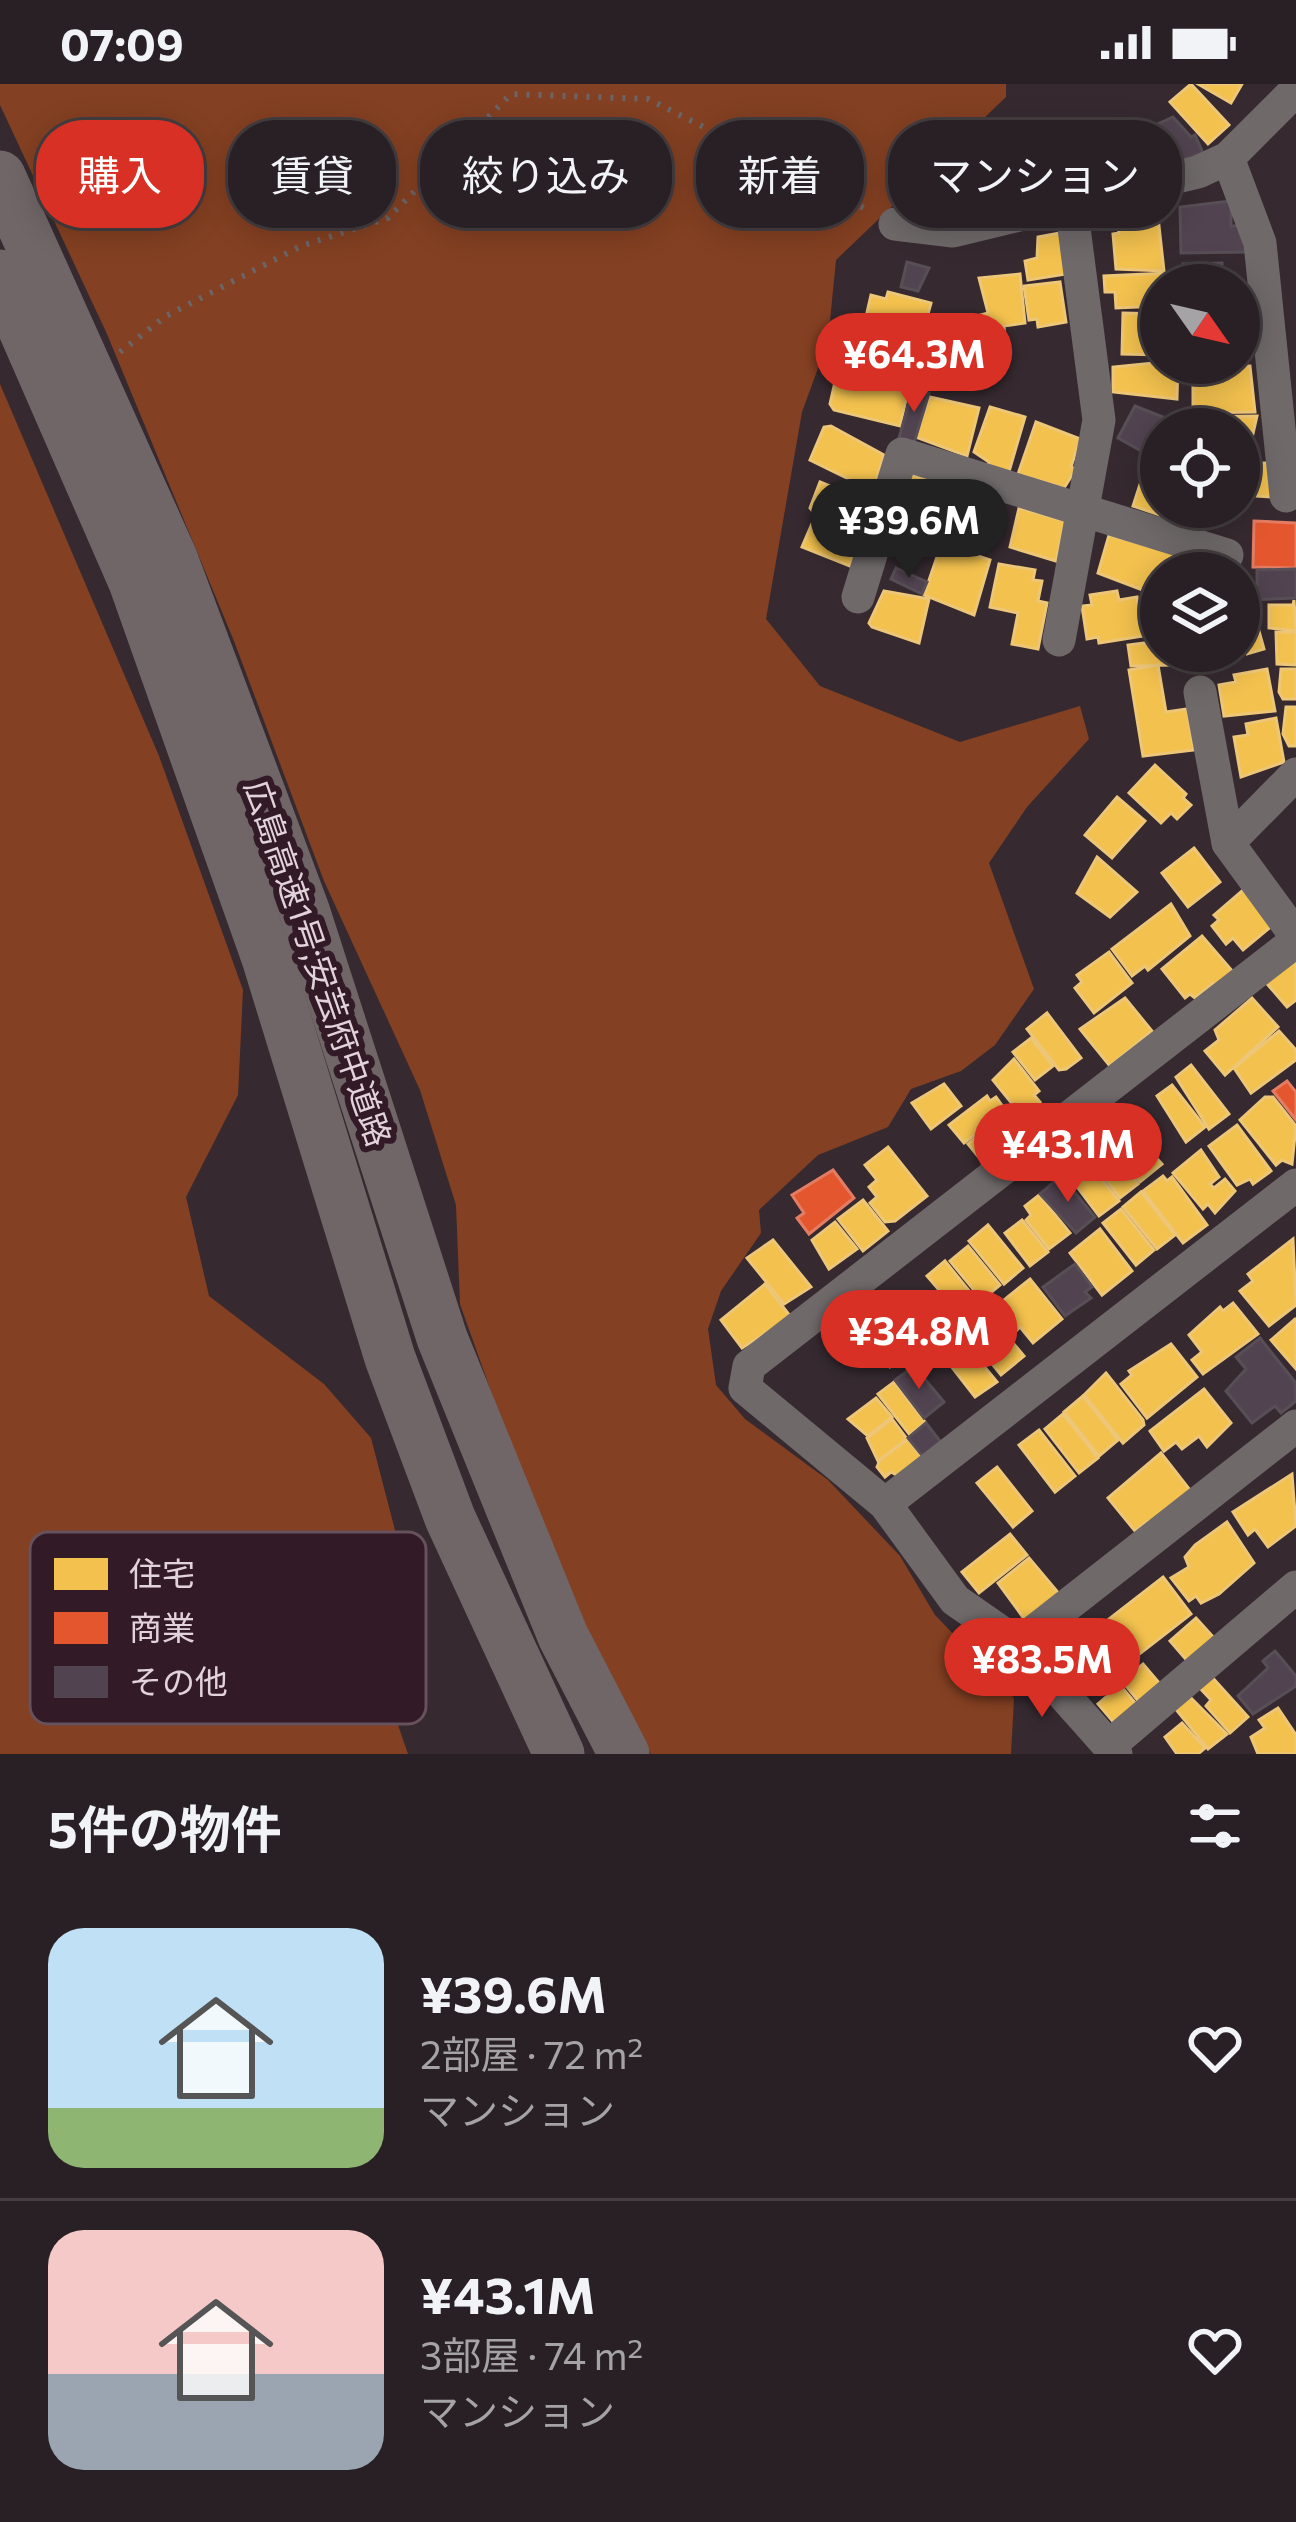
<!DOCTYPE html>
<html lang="ja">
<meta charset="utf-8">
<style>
body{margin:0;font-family:Commissioner,"Noto Sans JP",sans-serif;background:#342d31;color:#f1f3f6;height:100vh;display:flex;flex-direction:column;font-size:45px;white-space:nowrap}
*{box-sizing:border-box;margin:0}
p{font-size:39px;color:#a5a3a6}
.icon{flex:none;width:66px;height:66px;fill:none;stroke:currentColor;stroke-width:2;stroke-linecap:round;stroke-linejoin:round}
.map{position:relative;height:1670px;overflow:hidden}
.sheet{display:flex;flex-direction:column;background:#282024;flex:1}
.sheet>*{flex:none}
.banner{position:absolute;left:36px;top:36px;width:1224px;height:108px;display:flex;gap:24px}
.needle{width:78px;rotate:124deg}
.fabs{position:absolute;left:1140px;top:180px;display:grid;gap:24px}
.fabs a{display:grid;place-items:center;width:120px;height:120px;border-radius:50%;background:#282024;box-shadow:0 6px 30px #0003,0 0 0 3px #443e41;font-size:60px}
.price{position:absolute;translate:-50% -102px;padding:0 27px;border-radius:42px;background:#d93025;color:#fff;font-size:39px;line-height:78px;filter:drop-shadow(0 3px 6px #0008)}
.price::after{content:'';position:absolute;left:50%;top:72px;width:36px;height:27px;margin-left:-18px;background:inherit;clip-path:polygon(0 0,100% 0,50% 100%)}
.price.on{background:#222;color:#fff}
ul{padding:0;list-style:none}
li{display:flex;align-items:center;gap:36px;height:300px;padding:0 48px}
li+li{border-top:3px solid #443e41}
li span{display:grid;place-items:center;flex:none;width:336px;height:240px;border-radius:36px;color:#555}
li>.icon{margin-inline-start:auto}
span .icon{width:144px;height:144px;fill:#fffc;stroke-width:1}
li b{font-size:51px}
h2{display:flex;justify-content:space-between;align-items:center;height:144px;padding:0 48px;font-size:51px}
.chip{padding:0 42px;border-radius:48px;background:#282024;box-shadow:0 6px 30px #0003,0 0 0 3px #443e41;font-size:42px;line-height:108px}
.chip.on{background:#d93025;color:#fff}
.status{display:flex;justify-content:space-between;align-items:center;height:84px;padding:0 60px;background:#282024;direction:ltr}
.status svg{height:33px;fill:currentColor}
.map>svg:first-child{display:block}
.forest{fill:#844022}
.homes{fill:#f2c14e;stroke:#edc678;stroke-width:3}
.shops{fill:#e4572e;stroke:#e37c62;stroke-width:3}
.building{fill:#524351;stroke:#584f56;stroke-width:3}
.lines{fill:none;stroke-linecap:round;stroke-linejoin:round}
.path{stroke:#6c6567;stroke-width:6;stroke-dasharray:3 9;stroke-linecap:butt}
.minor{stroke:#6f696a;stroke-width:33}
.highway{stroke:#706668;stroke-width:51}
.labels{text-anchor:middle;stroke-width:12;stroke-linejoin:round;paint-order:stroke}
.street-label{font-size:33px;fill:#e2d2da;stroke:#321a27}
.key{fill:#321a27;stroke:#67515d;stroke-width:3}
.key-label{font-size:33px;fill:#e2d2da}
</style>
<div class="status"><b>07:09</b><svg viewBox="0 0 49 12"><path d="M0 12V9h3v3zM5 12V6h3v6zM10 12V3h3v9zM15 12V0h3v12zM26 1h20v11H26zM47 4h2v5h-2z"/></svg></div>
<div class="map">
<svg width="1296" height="1670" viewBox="0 0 1296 1670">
<rect width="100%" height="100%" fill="#362a30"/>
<g class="forest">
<polygon points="0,0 1006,0 1006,13 836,176 828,257 802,328 766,535 820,602 960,658 1080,622 1089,655 1027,723 989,779 1034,905 995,961 961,987 911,1005 888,1043 818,1071 759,1126 761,1149 721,1207 708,1245 716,1301 745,1335 828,1396 900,1472 935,1531 960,1557 998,1581 1014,1615 1011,1670 651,1670 598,1575 527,1409 460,1220 456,1121 420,1006 324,797 234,557 107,250 0,21"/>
<polygon points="0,300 159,672 243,906 238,1011 186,1113 209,1212 324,1300 371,1354 402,1473 380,1589 408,1670 0,1670"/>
</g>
<g class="homes">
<polygon points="1191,0 1229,41 1208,60 1170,18"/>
<polygon points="1198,0 1242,0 1231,19"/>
<polygon points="1030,49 1047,100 1013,111 996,60"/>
<polygon points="1158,133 1164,187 1116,185 1113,150 1119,149 1117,138"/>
<polygon points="1065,148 1072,189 1028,196 1025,177 1037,174 1038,153"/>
<polygon points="1167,189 1161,222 1116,224 1115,208 1105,208 1104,192"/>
<polygon points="1020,190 1025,239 1004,242 1005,257 970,261 969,255 954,256 959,237 988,229 979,194"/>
<polygon points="1060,198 1066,238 1038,243 1037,235 1029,236 1024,202"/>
<polygon points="888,208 931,219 928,230 939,238 948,270 905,262 904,268 925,276 921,292 915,294 866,283 872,259 891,264 893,257 862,250 871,211 886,215"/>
<polygon points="1123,229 1161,230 1161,271 1122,270"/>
<polygon points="1154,279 1178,279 1177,315 1113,308 1113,283"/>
<polygon points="839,280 910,298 900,342 834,326 830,320"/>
<polygon points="1206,282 1250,282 1255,328 1193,329 1193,288 1206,288"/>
<polygon points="930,313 979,324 967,372 916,353"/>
<polygon points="990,323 1025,333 1008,391 987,384 989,378 974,368"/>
<polygon points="1257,332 1252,354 1239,355 1239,345 1185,345 1185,333"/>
<polygon points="1036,338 1080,355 1071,383 1076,385 1064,404 1018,390"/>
<polygon points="831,342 884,371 873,407 810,376 824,343"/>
<polygon points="1239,379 1274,379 1274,413 1240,411"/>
<polygon points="1146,382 1161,387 1161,423 1169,423 1166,433 1133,422"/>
<polygon points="911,391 958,401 942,440 899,423"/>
<polygon points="820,398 857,413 853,424 865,430 857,447 814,429 810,424"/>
<polygon points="966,407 1003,418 992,461 945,442 953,414"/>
<polygon points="1019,424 1065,437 1056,477 1010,463"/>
<polygon points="814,435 861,454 850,482 802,463"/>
<polygon points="1109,451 1176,470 1170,489 1161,489 1161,513 1098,489"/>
<polygon points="949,462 990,476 974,531 924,511 940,464"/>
<polygon points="1186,468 1246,489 1239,523 1239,489 1179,489"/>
<polygon points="999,480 1035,486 1033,496 1042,497 1038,517 1047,519 1038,565 1012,560 1018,529 990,523"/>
<polygon points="884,507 929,515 919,559 872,543 869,539"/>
<polygon points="1117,507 1119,516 1137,513 1143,552 1099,559 1098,553 1087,555 1082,522 1092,521 1090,511"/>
<polygon points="1294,516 1296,547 1269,544 1269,521 1293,521"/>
<polygon points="1254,529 1264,565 1247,570 1244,562 1239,564 1239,534"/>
<polygon points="1276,548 1296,548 1296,581 1277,580"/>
<polygon points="1161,557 1171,581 1131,582 1128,561"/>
<polygon points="1158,581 1166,628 1187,625 1194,666 1143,672 1129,586"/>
<polygon points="1267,585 1275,627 1224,632 1219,601 1236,598 1234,591"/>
<polygon points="1281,585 1296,585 1296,615 1283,615 1279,608"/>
<polygon points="1286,623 1296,623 1296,662 1289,662 1283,650"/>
<polygon points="1276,634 1284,678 1241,693 1234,653 1248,651 1246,640"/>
<polygon points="1155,681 1186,710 1183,714 1191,721 1177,735 1171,729 1161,739 1129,709"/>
<polygon points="1117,713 1145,737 1112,774 1085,751"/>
<polygon points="1194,764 1220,798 1188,823 1162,789"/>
<polygon points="1097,773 1137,808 1110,833 1077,809"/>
<polygon points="1243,806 1273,841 1243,866 1233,854 1226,860 1212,842 1219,836 1214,831"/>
<polygon points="1171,820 1190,852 1148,886 1145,882 1132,892 1112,865"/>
<polygon points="1202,852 1234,889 1217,903 1213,899 1195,914 1190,910 1185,914 1162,885"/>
<polygon points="1109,868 1132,899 1094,929 1075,904 1082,898 1077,891"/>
<polygon points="1296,868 1296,916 1287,923 1262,894"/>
<polygon points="1125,914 1152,947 1110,982 1080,945"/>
<polygon points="1252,914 1278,943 1225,991 1205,967 1219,956 1215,946"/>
<polygon points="1047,929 1081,974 1066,985 1059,986 1027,945"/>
<polygon points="1279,947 1296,966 1296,976 1251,1009 1234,984"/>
<polygon points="1031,954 1053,982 1035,996 1013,968"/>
<polygon points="1014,975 1039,1007 1034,1011 1040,1018 1022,1032 993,996"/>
<polygon points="1191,981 1229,1030 1209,1045 1176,993"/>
<polygon points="944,1000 961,1022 931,1045 912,1019"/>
<polygon points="1172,1001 1205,1043 1186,1058 1157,1012"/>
<polygon points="987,1012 990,1017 996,1013 1004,1024 1002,1031 964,1059 949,1041"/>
<polygon points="1265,1013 1273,1013 1296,1042 1292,1080 1282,1076 1276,1081 1240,1036"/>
<polygon points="1012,1025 1029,1046 985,1081 968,1060"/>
<polygon points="1237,1041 1271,1087 1253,1100 1250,1095 1237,1101 1209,1062"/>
<polygon points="1133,1048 1162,1080 1140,1098 1113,1064"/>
<polygon points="888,1063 927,1112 895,1137 885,1138 870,1119 877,1113 869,1103 877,1096 865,1081"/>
<polygon points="1201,1066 1219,1093 1210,1100 1214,1104 1225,1095 1235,1107 1215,1129 1208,1120 1203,1125 1173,1089"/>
<polygon points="1082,1070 1119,1117 1099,1132 1062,1083"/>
<polygon points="1115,1070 1138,1100 1120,1114 1093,1079"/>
<polygon points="1163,1092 1167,1097 1172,1093 1207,1141 1183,1159 1143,1107"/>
<polygon points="1141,1108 1175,1151 1157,1165 1123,1123"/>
<polygon points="1039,1111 1070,1149 1049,1165 1026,1136 1031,1131 1025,1122"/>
<polygon points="863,1116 888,1147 863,1167 838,1135"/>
<polygon points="1121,1125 1154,1166 1136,1181 1103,1139"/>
<polygon points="1022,1136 1048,1168 1030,1182 1005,1149"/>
<polygon points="835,1138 857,1165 829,1185 812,1156"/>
<polygon points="988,1141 1023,1184 1004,1200 969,1157"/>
<polygon points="1100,1145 1132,1187 1102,1211 1070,1169"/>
<polygon points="1293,1155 1296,1221 1269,1242 1240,1207 1253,1197 1248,1190"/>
<polygon points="773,1156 811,1203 784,1220 747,1174"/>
<polygon points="968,1162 1000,1201 982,1216 950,1177"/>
<polygon points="945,1177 979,1219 962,1233 927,1192"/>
<polygon points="1030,1195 1062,1235 1033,1259 1020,1243 1014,1249 994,1224"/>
<polygon points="765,1200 791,1233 742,1264 721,1236"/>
<polygon points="1233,1219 1258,1250 1203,1290 1192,1276 1202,1268 1189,1251 1220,1223 1223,1227"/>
<polygon points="989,1230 1024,1272 1001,1291 966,1248"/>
<polygon points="1295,1235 1296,1236 1296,1285 1271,1256"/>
<polygon points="889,1240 910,1268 890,1283 868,1253"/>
<polygon points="959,1252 997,1298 975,1313 940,1268"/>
<polygon points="1171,1260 1197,1293 1147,1334 1121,1300 1132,1291 1129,1287"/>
<polygon points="1106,1289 1143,1336 1144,1341 1123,1359 1084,1311"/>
<polygon points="894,1298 925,1338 910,1351 878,1310"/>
<polygon points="1204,1305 1231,1339 1207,1363 1199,1352 1182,1365 1176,1358 1164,1367 1150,1347"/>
<polygon points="1083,1312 1118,1356 1099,1372 1064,1328"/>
<polygon points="876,1314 892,1333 868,1352 848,1335"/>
<polygon points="1063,1330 1098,1374 1079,1389 1045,1345"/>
<polygon points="892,1335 907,1355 878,1377 867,1354"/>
<polygon points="1039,1346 1075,1392 1055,1408 1019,1361"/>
<polygon points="908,1355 923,1375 900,1393 891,1388 885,1393 877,1383 880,1376"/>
<polygon points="1161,1369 1190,1406 1150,1443 1147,1438 1135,1447 1108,1414"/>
<polygon points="997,1383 1032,1427 1013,1443 977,1399"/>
<polygon points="1292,1390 1296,1442 1268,1463 1255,1445 1248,1451 1233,1428"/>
<polygon points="1227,1438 1254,1479 1219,1510 1201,1519 1196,1512 1189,1517 1171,1494 1189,1483 1185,1473 1195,1461"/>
<polygon points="1010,1450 1027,1471 979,1509 962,1488"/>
<polygon points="1029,1474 1061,1512 1028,1540 998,1499"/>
<polygon points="1163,1493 1191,1530 1137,1572 1109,1535"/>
<polygon points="1196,1534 1216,1556 1189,1579 1170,1557"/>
<polygon points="1143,1580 1161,1601 1140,1619 1122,1597"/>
<polygon points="1211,1592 1248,1633 1230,1649 1206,1622 1211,1616 1199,1603"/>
<polygon points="1120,1601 1137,1621 1115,1640 1098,1620"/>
<polygon points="1188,1611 1227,1650 1208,1665 1174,1623"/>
<polygon points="1278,1624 1296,1651 1296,1670 1258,1670 1251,1653 1265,1644 1259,1636"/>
<polygon points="1182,1639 1205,1664 1198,1670 1177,1670 1165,1653"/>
</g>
<g class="shops">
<polygon points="1254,437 1296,439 1296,484 1253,483"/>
<polygon points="1287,997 1296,1008 1296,1036 1273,1007"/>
<polygon points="833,1086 854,1114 809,1150 797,1134 804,1129 792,1111"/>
<polygon points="899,1212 931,1251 915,1264 883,1225"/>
</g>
<g class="building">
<polygon points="1173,33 1191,53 1195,51 1203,69 1168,81 1161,66 1147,68 1140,48"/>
<polygon points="1099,46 1113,90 1076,102 1062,59"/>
<polygon points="1231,117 1231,142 1245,142 1246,168 1181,169 1180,123"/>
<polygon points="907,178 929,184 918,207 901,203"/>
<polygon points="1222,179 1222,201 1184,201 1183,180"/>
<polygon points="913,304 929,309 914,359 899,354"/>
<polygon points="1135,322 1183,341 1161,345 1161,378 1118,354"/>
<polygon points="896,484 927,498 922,510 891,495"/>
<polygon points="1296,485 1296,514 1249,516 1248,500 1257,500 1257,486"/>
<polygon points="1061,1092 1095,1133 1076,1149 1040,1110"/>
<polygon points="1075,1180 1092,1203 1085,1208 1091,1214 1065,1232 1043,1203"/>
<polygon points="1260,1254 1295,1298 1296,1317 1281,1329 1275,1322 1252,1339 1226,1307 1246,1285 1236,1273"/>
<polygon points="914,1282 944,1318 924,1334 895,1296"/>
<polygon points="926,1339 943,1361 925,1375 908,1354"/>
<polygon points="1275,1567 1296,1592 1296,1602 1253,1630 1238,1612 1268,1584 1263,1577"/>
</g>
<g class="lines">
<polyline class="path" points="120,268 166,232 301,162 388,134 511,10 648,15 870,127"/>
<g class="minor">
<polyline points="1228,74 1260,159 1286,412"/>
<polyline points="895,140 953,147 1198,88 1228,74 1296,6"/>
<polyline points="858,513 902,370 1227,471"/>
<polyline points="1059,556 1099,336 1071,121"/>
<polyline points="1200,608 1228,759"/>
<polyline points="1296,690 1228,759 1296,852"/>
<polyline points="885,1420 1296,1101"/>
<polyline points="1018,1560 1296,1342"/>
<polyline points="1109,1662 1296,1503"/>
<polyline points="1116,1670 1018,1560 955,1516 885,1420 745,1304 749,1282 1296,857"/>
</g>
<g class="highway">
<polyline points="0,92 172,474 305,829 442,1254 563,1552 624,1670"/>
<polyline points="0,191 134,498 267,874 390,1274 450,1434 559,1670"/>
</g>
</g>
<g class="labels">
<g class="street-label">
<text transform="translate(318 879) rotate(71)" y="12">広島高速1号;安芸府中道路</text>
</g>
</g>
<rect x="30" y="1448" width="396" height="192" rx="18" class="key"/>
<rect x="54" y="1474" width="54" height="32" fill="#f2c14e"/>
<rect x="54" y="1528" width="54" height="32" fill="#e4572e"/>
<rect x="54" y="1582" width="54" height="32" fill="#524351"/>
<g class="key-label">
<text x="129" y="1502">住宅</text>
<text x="129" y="1556">商業</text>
<text x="129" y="1610">その他</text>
</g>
</svg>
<div class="fabs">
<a><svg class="needle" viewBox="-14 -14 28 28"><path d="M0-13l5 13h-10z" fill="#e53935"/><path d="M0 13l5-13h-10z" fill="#a5a3a6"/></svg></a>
<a><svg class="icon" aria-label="locate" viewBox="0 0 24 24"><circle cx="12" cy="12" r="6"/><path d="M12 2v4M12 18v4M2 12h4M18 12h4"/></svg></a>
<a><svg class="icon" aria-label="layers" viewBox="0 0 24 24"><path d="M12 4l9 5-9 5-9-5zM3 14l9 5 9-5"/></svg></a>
</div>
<b class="price" style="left:914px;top:331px">¥64.3M</b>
<b class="price on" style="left:909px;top:497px">¥39.6M</b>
<b class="price" style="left:1068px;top:1121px">¥43.1M</b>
<b class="price" style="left:919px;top:1308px">¥34.8M</b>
<b class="price" style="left:1042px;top:1636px">¥83.5M</b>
<div class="banner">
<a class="chip on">購入</a>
<a class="chip">賃貸</a>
<a class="chip">絞り込み</a>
<a class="chip">新着</a>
<a class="chip">マンション</a>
</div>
</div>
<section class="sheet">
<h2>5件の物件<svg class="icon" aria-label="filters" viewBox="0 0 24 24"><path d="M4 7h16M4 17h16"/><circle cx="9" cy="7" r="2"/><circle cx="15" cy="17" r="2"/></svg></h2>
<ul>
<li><span style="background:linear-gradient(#bfe0f5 75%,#8fb573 0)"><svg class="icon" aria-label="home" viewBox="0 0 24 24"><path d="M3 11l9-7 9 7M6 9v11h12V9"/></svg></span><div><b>¥39.6M</b><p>2部屋 · 72 m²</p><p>マンション</p></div><svg class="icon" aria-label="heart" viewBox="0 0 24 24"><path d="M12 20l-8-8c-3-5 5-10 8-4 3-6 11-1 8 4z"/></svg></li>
<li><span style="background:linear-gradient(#f6c9c9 60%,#9aa5b1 0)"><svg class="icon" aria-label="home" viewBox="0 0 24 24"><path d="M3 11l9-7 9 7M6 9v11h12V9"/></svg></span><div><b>¥43.1M</b><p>3部屋 · 74 m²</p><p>マンション</p></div><svg class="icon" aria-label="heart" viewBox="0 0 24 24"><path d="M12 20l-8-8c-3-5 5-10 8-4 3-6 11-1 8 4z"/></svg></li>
</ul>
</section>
